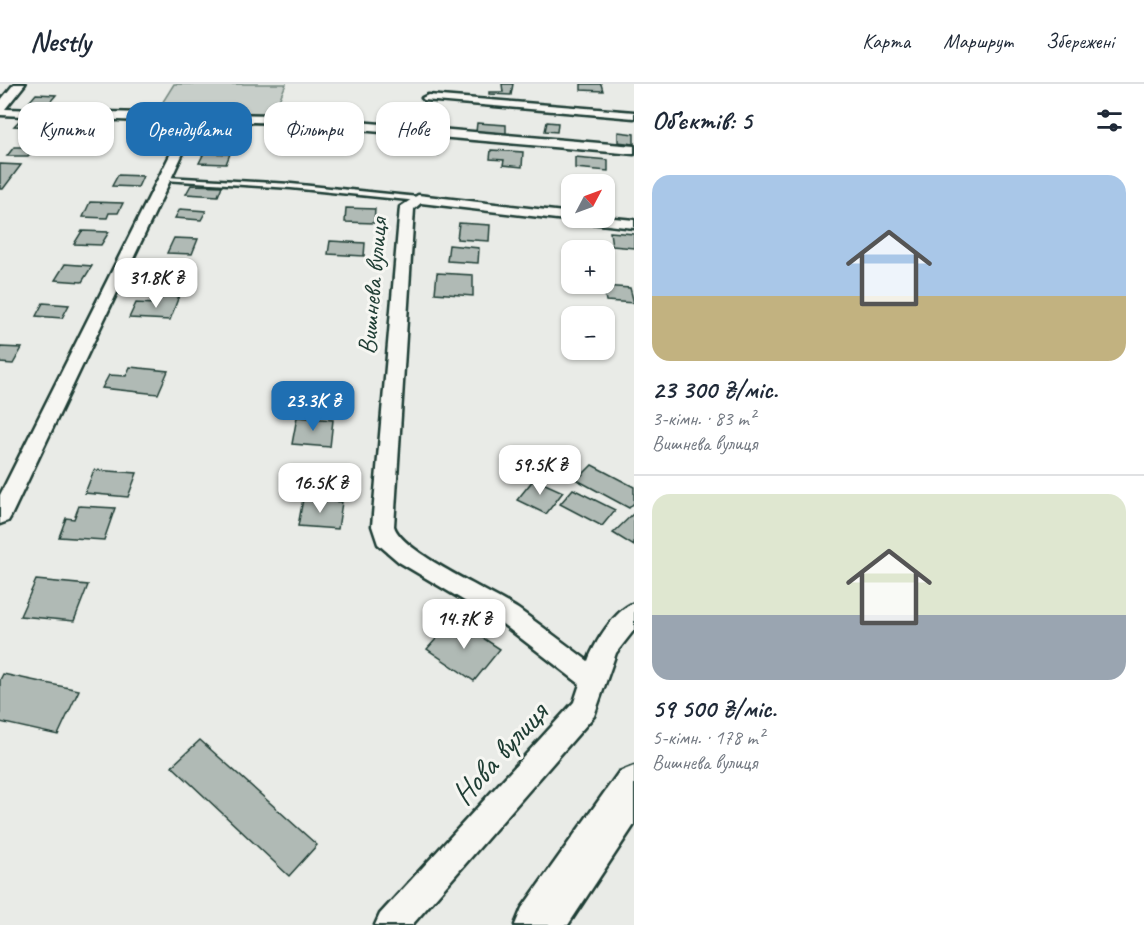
<!DOCTYPE html>
<html lang="uk">
<meta charset="utf-8">
<style>
body{margin:0;font-family:Caveat,sans-serif;background:#f6f6f7;color:#1f2937;height:100vh;display:flex;flex-direction:column;font-size:22px;white-space:nowrap}
*{box-sizing:border-box;margin:0}
p{font-size:20px;color:#747a83}
.icon{flex:none;width:33px;height:33px;fill:none;stroke:currentColor;stroke-width:2;stroke-linecap:round;stroke-linejoin:round}
.map{position:relative;flex:1;overflow:hidden}
.panel{display:flex;flex-direction:column;background:#fff;width:510px}
.panel>*{flex:none}
.top-card{position:absolute;left:18px;top:18px;width:525px;height:54px;display:flex;gap:12px}
.needle{width:39px;rotate:49deg}
.tools{position:absolute;left:561px;top:90px;display:grid;gap:12px}
.tools a{display:grid;place-items:center;width:54px;height:54px;border-radius:12px;background:#fff;box-shadow:0 2px 4px #0004;font-size:30px}
.price{position:absolute;translate:-50% -51px;padding:0 14px;border-radius:12px;background:#fff;color:#222;font-size:20px;line-height:39px;filter:drop-shadow(0 2px 3px #0008)}
.price::after{content:'';position:absolute;left:50%;top:36px;width:18px;height:14px;margin-left:-9px;background:inherit;clip-path:polygon(0 0,100% 0,50% 100%)}
.price.selected{background:#1f6fb2;color:#fff}
ul{padding:0;list-style:none}
li{display:grid;align-content:center;gap:12px;height:318px;padding:0 18px}
li+li{border-top:2px solid #e0e1e3}
li span{display:grid;place-items:center;height:186px;border-radius:18px;color:#555}
li>.icon{margin-inline-start:auto}
span .icon{width:108px;height:108px;fill:#fffc;stroke-width:1}
li b{font-size:26px}
h2{display:flex;justify-content:space-between;align-items:center;height:72px;padding:0 18px;font-size:26px}
.pill{padding:0 21px;border-radius:18px;background:#fff;box-shadow:0 2px 4px #0004;font-size:21px;line-height:54px}
.pill.selected{background:#1f6fb2;color:#fff}
header{display:flex;align-items:center;gap:36px;box-sizing:border-box;height:84px;padding:0 30px;background:#fff;border-bottom:2px solid #e0e1e3}
header strong{font-size:28px}
nav{display:flex;gap:33px;margin-inline-start:auto;font-size:21px}
main{display:flex;flex:1;min-height:0}
.map>svg:first-child{display:block}
.green{fill:#c7cec9;stroke:#73867e;stroke-width:1.5}
.building{fill:#b0bab5;stroke:#1f3d34;stroke-width:1.5}
.lines{fill:none;stroke-linecap:round;stroke-linejoin:round}
.lane-casing{stroke:#1f3d34;stroke-width:5}
.street-casing{stroke:#1f3d34;stroke-width:5}
.primary-casing{stroke:#1f3d34;stroke-width:5}
.lane{fill:#f6f6f2;fill-rule:evenodd}
.street{fill:#f6f6f2;fill-rule:evenodd}
.primary{fill:#f6f6f2;fill-rule:evenodd}
.labels{text-anchor:middle;stroke-width:6;stroke-linejoin:round;paint-order:stroke}
.street-label{font-size:26px;fill:#1f3d34;stroke:#f6f6f2}
.near-street-label{font-size:32px;fill:#1f3d34;stroke:#f6f6f2}
</style>
<header>
<strong>Nestly</strong>
<nav><a>Карта</a><a>Маршрут</a><a>Збережені</a></nav>
</header>
<main>
<div class="map">
<svg width="634" height="841" viewBox="0 0 634 841">
<rect width="100%" height="100%" fill="#e9ebe7"/>
<filter id="ink" filterUnits="userSpaceOnUse"><feTurbulence type="fractalNoise" baseFrequency=".0167" numOctaves="2"/><feDisplacementMap in="SourceGraphic" scale="12" xChannelSelector="R" yChannelSelector="G"/><feConvolveMatrix kernelMatrix="1 2 1 2 8 2 1 2 1" color-interpolation-filters="sRGB"/></filter>
<g filter="url(#ink)">
<polygon class="green" points="174,0 286,0 273,30 159,24"/>
<g class="building">
<polygon points="502,0 513,0 511,11 489,10 489,8 503,8"/>
<polygon points="581,0 601,0 603,7 581,6"/>
<polygon points="36,10 56,11 50,18 30,17"/>
<polygon points="22,34 40,35 33,43 14,42"/>
<polygon points="547,38 558,39 557,48 545,47"/>
<polygon points="477,39 506,41 506,50 476,48"/>
<polygon points="146,41 165,42 161,50 141,49"/>
<polygon points="220,47 240,48 237,56 217,55"/>
<polygon points="618,48 634,50 634,60 618,58"/>
<polygon points="330,50 356,52 353,61 323,58"/>
<polygon points="412,59 441,62 439,71 408,68"/>
<polygon points="14,63 35,63 28,72 7,72"/>
<polygon points="491,66 523,68 522,83 503,81 504,76 490,75"/>
<polygon points="204,69 230,70 226,80 199,79"/>
<polygon points="575,73 608,76 608,87 575,84"/>
<polygon points="0,80 21,81 3,105 0,105"/>
<polygon points="118,91 143,92 138,103 112,102"/>
<polygon points="191,101 222,102 218,112 186,110"/>
<polygon points="90,118 123,119 118,129 109,129 107,134 83,133"/>
<polygon points="346,124 375,125 374,139 345,138"/>
<polygon points="180,125 206,127 201,136 175,134"/>
<polygon points="459,139 490,141 489,157 457,155"/>
<polygon points="82,147 109,148 101,161 74,160"/>
<polygon points="610,148 634,150 634,164 612,162"/>
<polygon points="174,154 198,155 192,170 167,169"/>
<polygon points="330,157 365,159 364,172 328,170"/>
<polygon points="449,161 479,164 478,179 447,177"/>
<polygon points="65,180 92,182 82,198 55,196"/>
<polygon points="437,189 473,191 473,212 435,209"/>
<polygon points="603,202 630,204 634,219 606,217"/>
<polygon points="161,211 179,212 170,236 129,234 136,219 157,220"/>
<polygon points="43,219 69,221 62,234 36,232"/>
<polygon points="0,263 22,264 13,280 0,279"/>
<polygon points="130,283 168,287 158,310 102,304 109,291 126,292"/>
<polygon points="297,333 333,336 330,363 292,360"/>
<polygon points="592,381 634,403 634,419 629,424 577,396"/>
<polygon points="94,386 137,389 128,413 85,409"/>
<polygon points="534,395 563,408 546,430 517,416"/>
<polygon points="573,405 615,426 602,442 560,420"/>
<polygon points="303,415 342,418 338,445 298,442"/>
<polygon points="79,422 115,424 104,456 59,453 66,434 74,435"/>
<polygon points="634,429 634,462 613,449"/>
<polygon points="36,496 88,501 74,537 20,532"/>
<polygon points="454,535 500,565 474,597 427,565"/>
<polygon points="3,590 79,606 58,651 0,638 0,596"/>
<polygon points="200,656 317,761 289,792 172,682"/>
</g>
<g class="lines">
<defs>
<polygon id="lane" points="166,93 291,100 418,113 421,115 418,117 291,104 164,96 164,94"/>
<g id="street">
<path d="M14,0H25L5,25L142,29L187,27L222,30L277,31L634,62V70L277,39C243,38 205,31 185,65L11,432L8,437L0,440V411L173,65L186,47L204,35L187,33L142,37L0,31V17Z"/>
<polygon points="428,11 634,28 634,34 424,16 422,14"/>
<path d="M418,111L572,129V134L604,133L634,136V144L421,119L414,125L394,442C401,468 492,508 518,525C542,542 565,560 588,577C595,558 615,526 634,519V546L616,569L594,632L412,841H375L380,830L574,618L580,600L500,538L399,478L378,460L372,442L400,123Z"/>
</g>
<polygon id="primary" points="634,682 634,741 568,841 515,841 522,824 619,688"/>
</defs>
<use href="#lane" class="lane-casing"/>
<use href="#street" class="street-casing"/>
<use href="#primary" class="primary-casing"/>
<use href="#lane" class="lane"/>
<use href="#street" class="street"/>
<use href="#primary" class="primary"/>
</g>
</g>
<g class="labels">
<g class="street-label">
<text transform="translate(372 202) rotate(-85)" y="9">Вишнева вулиця</text>
</g>
<g class="near-street-label">
<text transform="translate(499 669) rotate(-48)" y="11">Нова вулиця</text>
</g>
</g>
</svg>
<div class="tools">
<a><svg class="needle" viewBox="-14 -14 28 28"><path d="M0-13l5 13h-10z" fill="#e53935"/><path d="M0 13l5-13h-10z" fill="#747a83"/></svg></a>
<a>+</a>
<a>−</a>
</div>
<b class="price" style="left:156px;top:225px">31.8K ₴</b>
<b class="price selected" style="left:313px;top:348px">23.3K ₴</b>
<b class="price" style="left:540px;top:412px">59.5K ₴</b>
<b class="price" style="left:320px;top:430px">16.5K ₴</b>
<b class="price" style="left:464px;top:566px">14.7K ₴</b>
<div class="top-card">
<a class="pill">Купити</a>
<a class="pill selected">Орендувати</a>
<a class="pill">Фільтри</a>
<a class="pill">Нове</a>
</div>
</div>
<section class="panel">
<h2>Об’єктів: 5<svg class="icon" aria-label="filters" viewBox="0 0 24 24"><path d="M4 7h16M4 17h16"/><circle cx="9" cy="7" r="2"/><circle cx="15" cy="17" r="2"/></svg></h2>
<ul>
<li><span style="background:linear-gradient(#a9c7e8 65%,#c2b280 0)"><svg class="icon" aria-label="home" viewBox="0 0 24 24"><path d="M3 11l9-7 9 7M6 9v11h12V9"/></svg></span><div><b>23 300 ₴/міс.</b><p>3-кімн. · 83 m²</p><p>Вишнева вулиця</p></div></li>
<li><span style="background:linear-gradient(#dfe7d0 65%,#9aa5b1 0)"><svg class="icon" aria-label="home" viewBox="0 0 24 24"><path d="M3 11l9-7 9 7M6 9v11h12V9"/></svg></span><div><b>59 500 ₴/міс.</b><p>5-кімн. · 178 m²</p><p>Вишнева вулиця</p></div></li>
</ul>
</section>
</main>
